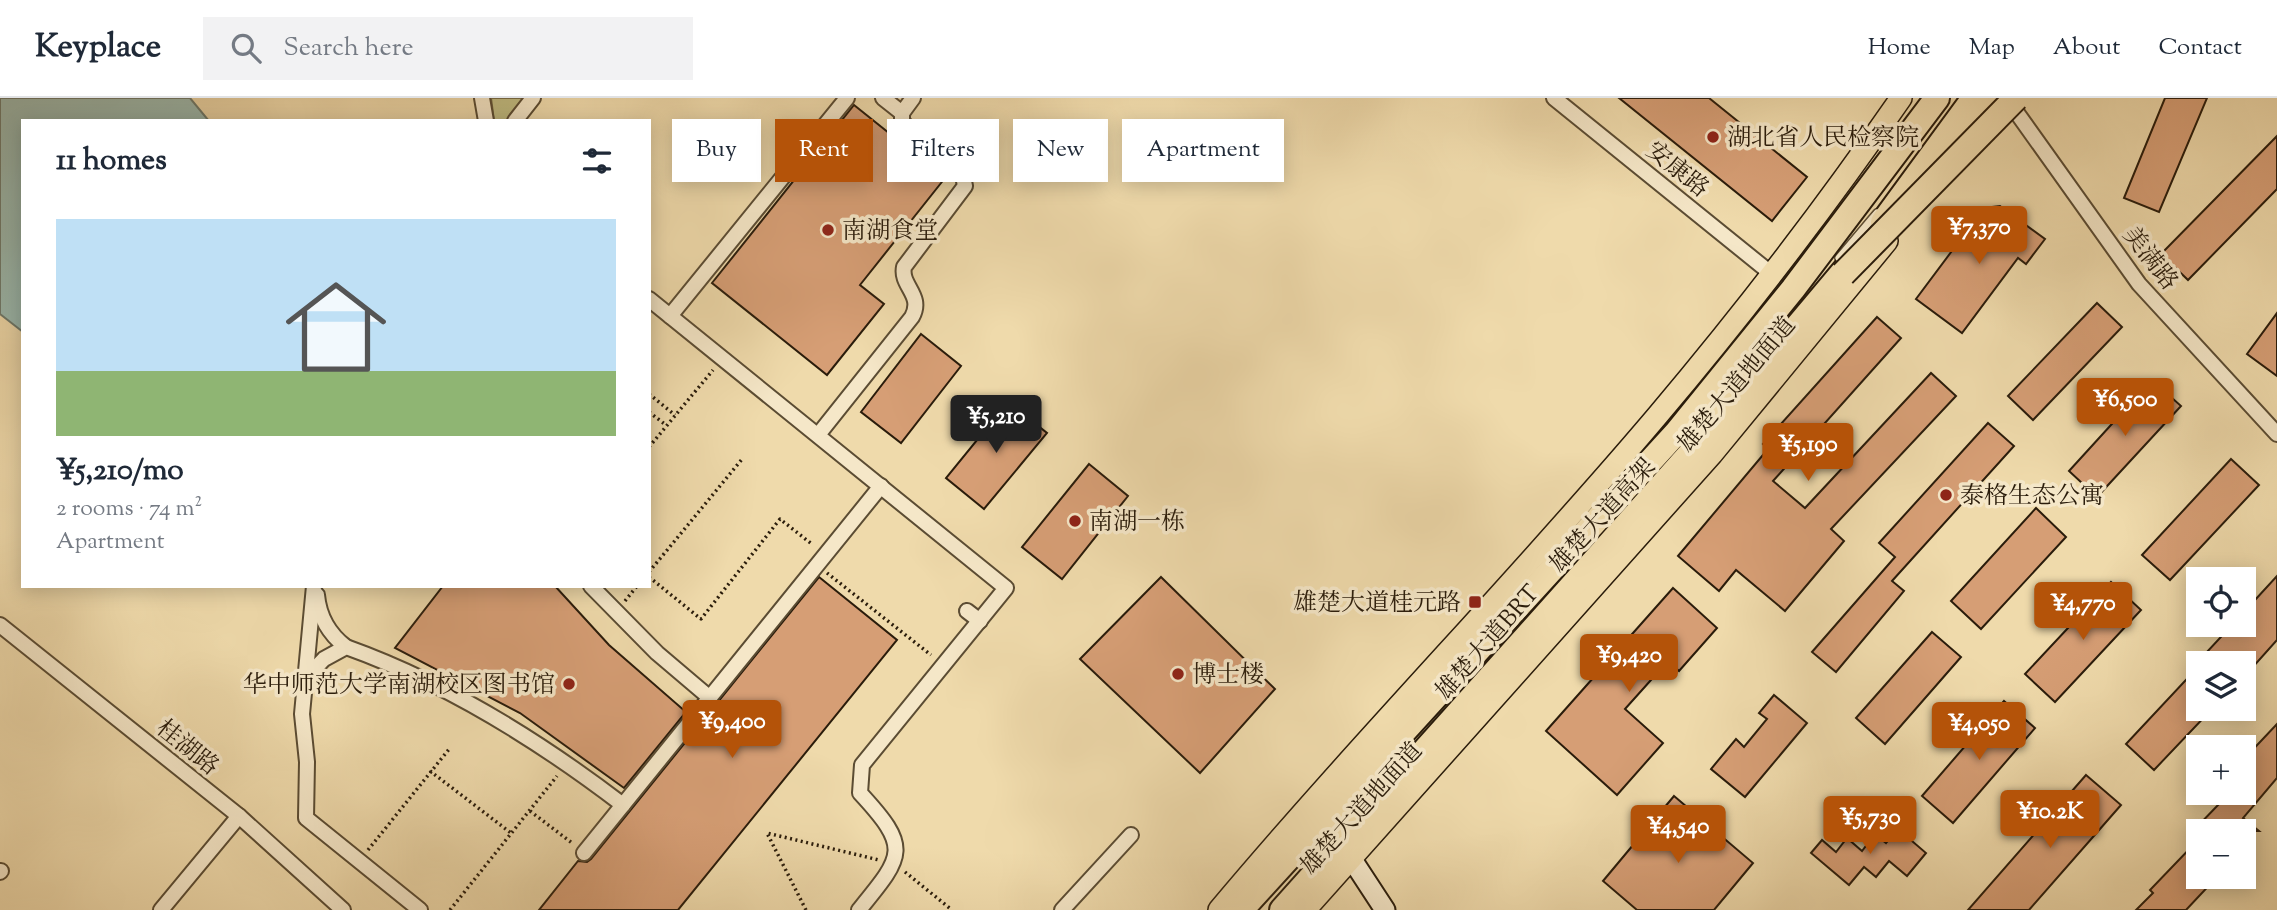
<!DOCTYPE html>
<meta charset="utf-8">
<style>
body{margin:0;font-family:"Sorts Mill Goudy","Noto Serif SC",serif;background:#f2f2f3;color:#1f2937;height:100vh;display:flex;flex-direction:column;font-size:26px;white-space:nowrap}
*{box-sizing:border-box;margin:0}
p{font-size:23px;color:#747a83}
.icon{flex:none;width:38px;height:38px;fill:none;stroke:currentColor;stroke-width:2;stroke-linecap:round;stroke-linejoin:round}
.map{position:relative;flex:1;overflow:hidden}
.sheet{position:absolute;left:21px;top:21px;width:630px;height:469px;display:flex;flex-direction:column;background:#fff;border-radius:0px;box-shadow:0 4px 18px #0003}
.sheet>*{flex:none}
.top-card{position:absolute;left:672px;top:21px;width:665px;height:63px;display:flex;gap:14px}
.fabs{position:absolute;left:2186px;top:469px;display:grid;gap:14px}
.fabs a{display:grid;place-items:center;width:70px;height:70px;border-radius:0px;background:#fff;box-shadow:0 4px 18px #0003;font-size:35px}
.price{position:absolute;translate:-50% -60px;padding:0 16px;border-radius:7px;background:#b45309;color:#fff;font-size:23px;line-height:46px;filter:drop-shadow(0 2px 4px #0008)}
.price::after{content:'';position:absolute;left:50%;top:42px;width:21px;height:16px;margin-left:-10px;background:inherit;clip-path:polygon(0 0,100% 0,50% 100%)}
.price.active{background:#222;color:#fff}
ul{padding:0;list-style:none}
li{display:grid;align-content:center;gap:14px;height:371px;padding:0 35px}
li span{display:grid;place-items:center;height:217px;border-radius:0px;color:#555}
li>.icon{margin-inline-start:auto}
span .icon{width:126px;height:126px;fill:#fffc;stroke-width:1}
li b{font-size:30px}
h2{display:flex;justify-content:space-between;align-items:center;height:84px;padding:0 35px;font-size:30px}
.tag{padding:0 24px;border-radius:0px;background:#fff;box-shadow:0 4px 18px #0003;font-size:24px;line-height:63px}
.tag.active{background:#b45309;color:#fff}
header{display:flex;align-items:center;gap:42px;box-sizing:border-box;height:98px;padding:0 35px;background:#fff;border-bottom:2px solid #e0e1e3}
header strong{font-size:33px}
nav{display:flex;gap:38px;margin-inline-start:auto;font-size:24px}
.search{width:490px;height:63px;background:#f2f2f3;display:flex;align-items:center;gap:18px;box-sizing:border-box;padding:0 24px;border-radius:0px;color:#747a83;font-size:26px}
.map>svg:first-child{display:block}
.green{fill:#c1bd83;stroke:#766c47;stroke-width:2}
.water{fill:#9bbab0;stroke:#6e7b6e;stroke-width:2}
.building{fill:#d69e75;stroke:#2a1c0b;stroke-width:2}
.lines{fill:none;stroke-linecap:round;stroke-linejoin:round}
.lane-casing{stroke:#5b4c33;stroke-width:10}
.street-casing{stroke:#5b4c33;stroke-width:18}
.secondary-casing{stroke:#2a1c0b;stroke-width:23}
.primary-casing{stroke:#2a1c0b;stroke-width:24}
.highway-casing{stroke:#2a1c0b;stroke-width:28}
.path{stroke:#2a1c0b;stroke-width:3.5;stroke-dasharray:2 3.5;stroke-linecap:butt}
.lane{stroke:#f5e7c8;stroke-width:7}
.street{stroke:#f5e7c8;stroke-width:14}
.secondary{stroke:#f5e7c8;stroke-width:19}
.primary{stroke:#efdaab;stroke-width:21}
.highway{stroke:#efdaab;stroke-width:24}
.highway-bridge-casing{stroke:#2a1c0b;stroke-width:28;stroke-linecap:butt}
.highway-bridge{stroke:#efdaab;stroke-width:24}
.poi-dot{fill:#8f2418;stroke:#f5e7c8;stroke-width:2.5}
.labels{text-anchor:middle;stroke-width:7;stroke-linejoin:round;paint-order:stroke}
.poi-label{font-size:24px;fill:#2a1c0b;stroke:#f5e7c8;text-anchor:start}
.street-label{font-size:24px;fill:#2a1c0b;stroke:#f5e7c8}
</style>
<header>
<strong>Keyplace</strong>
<div class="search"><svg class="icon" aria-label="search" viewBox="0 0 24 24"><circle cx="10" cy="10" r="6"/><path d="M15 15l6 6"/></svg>Search here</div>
<nav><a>Home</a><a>Map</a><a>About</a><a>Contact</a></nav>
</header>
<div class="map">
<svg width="2277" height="812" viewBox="0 0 2277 812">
<rect width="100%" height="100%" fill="#efdaab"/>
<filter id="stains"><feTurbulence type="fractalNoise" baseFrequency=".00286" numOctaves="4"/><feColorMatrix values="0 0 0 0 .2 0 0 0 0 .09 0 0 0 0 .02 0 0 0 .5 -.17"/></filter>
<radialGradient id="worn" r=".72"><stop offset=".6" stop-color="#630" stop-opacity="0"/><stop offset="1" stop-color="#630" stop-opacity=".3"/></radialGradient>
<polygon class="green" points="491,0 526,0 509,23 494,23"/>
<polygon class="water" points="0,0 190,0 209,23 23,23 23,234 0,216"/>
<g class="building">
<polygon points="1619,0 1709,0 1807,79 1772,123"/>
<polygon points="2165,0 2207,0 2159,114 2124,100"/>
<polygon points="854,7 945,80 860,187 884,206 827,277 712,185"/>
<polygon points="2277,38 2277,91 2188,182 2161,156"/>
<polygon points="2000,108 2045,141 2026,166 2018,160 1962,235 1916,201 1984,110"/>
<polygon points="2097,205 2122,229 2033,322 2008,298"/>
<polygon points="2277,215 2277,278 2247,256"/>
<polygon points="1877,219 1901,240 1773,383 1805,410 1931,275 1956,298 1831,431 1844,443 1785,513 1736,472 1719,493 1678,458 1768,351 1763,346"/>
<polygon points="921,236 961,268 901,345 861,314"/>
<polygon points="2152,282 2181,308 2097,399 2069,373"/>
<polygon points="1008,304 1047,335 984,411 946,380"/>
<polygon points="1988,325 2014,348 1892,483 1904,493 1836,574 1812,554 1895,459 1879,445"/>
<polygon points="2231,361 2259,387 2170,482 2142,457"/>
<polygon points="1089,366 1128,398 1062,481 1022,449"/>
<polygon points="2036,410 2066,439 1981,531 1951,503"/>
<polygon points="2277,478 2277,542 2244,579 2244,565 2201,565 2208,558 2205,556 2232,527 2244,527 2244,514"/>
<polygon points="819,479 897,542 678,812 539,812 578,763 587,764 591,761"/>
<polygon points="1161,479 1275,591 1200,675 1080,561"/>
<polygon points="2111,484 2141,512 2055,604 2025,576"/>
<polygon points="443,488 555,488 609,547 686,614 624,690 520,615 395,550"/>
<polygon points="1673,490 1717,530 1679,573 1668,563 1625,611 1663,645 1617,697 1546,633"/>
<polygon points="1932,534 1961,559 1885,646 1856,620"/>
<polygon points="2198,569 2198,611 2212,611 2154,672 2126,646"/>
<polygon points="1774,597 1807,625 1745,699 1711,671 1736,641 1744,649 1767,621 1759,615"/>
<polygon points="2004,603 2035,630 1953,725 1922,698"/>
<polygon points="2277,626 2277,680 2243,720 2259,733 2193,733 2219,706 2207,695 2244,695 2244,661"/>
<polygon points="2086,677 2121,707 2029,812 1968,812"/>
<polygon points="1674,698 1753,765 1714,812 1637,812 1603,783"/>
<polygon points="1898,731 1926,755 1907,778 1889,763 1876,779 1864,769 1849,787 1811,755 1822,742 1836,754 1847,740 1862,753 1875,736 1886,745"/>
<polygon points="2198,742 2198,779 2217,779 2186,812 2136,812 2153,795 2150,792"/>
</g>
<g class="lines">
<defs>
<polyline id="lane" points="1839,160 1877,115"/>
<g id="street">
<polyline points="482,0 486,23"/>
<polyline points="883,0 902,15"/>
<polyline points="1554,0 1773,177"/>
<polyline points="2007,1 2139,186 2277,336"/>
<polyline points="515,23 533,0"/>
<path d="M649,201L1006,490L862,667L860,695C911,750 904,757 859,812"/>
<polyline points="670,218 847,0"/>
<path d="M818,337L912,219C924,197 900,188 904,169L965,88L963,78L902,24V15L913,0"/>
<polyline points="314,488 302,616 307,664 306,720 420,812"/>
<polyline points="591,488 657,555 710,600"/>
<path d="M317,497C319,518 329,536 346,549"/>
<polyline points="967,513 980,523"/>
<polyline points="0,527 239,718 343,812"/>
<path d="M304,582L324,561L346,549C447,585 538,642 623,707"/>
<polyline points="584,755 881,388"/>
<polyline points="0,774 1,773"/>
<polyline points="161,812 239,718"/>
<polyline points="1062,812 1131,737"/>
</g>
<polyline id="secondary" points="1351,760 1385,812"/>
<g id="primary">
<polyline points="1963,42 1994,0"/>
<path d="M1219,812C1361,643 1516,485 1658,317C1744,215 1825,110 1901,0"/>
<polyline points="1305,812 1712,356 1887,143"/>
</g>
<g id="highway">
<polyline points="1883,124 1974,0"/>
<polyline points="1241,812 1677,334 1793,191 1937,0"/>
<polyline points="1282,812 1697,348 1854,161"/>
</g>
</defs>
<use href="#lane" class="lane-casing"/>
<use href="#street" class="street-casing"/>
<use href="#secondary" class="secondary-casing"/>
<use href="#primary" class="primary-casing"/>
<use href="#highway" class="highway-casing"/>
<g class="path">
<polyline points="649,296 675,317"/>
<polyline points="649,314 666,327"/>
<polyline points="649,349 713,272"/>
<polyline points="649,474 743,360"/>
<polyline points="827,475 931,557"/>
<polyline points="649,479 701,521 780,421 813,447"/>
<polyline points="625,503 637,488"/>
<polyline points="430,673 511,735"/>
<polyline points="530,713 572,745"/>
<polyline points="368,752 450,650"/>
<polyline points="905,774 952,812"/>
<polyline points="450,812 557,678"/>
<polyline points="806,812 767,735 879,762"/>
</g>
<use href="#lane" class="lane"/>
<use href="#street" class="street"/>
<use href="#secondary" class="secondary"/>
<use href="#primary" class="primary"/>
<use href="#highway" class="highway"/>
<defs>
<polyline id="highway-bridge" points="1843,176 2016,0"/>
</defs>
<use href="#highway-bridge" class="highway-bridge-casing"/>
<use href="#highway-bridge" class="highway-bridge"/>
</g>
<g class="poi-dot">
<circle cx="1713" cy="39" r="7"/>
<circle cx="828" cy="132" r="7"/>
<circle cx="1946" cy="397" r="7"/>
<circle cx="1075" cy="423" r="7"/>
<rect x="1468" y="497" width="14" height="14" rx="3.5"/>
<circle cx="1178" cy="576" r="7"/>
<circle cx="569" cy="586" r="7"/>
</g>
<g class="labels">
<g class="poi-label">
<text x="1727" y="47">湖北省人民检察院</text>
<text x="842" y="140">南湖食堂</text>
<text x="1960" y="405">泰格生态公寓</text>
<text x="1089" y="431">南湖一栋</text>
<text x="1461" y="512" text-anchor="end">雄楚大道桂元路</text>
<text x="1192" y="584">博士楼</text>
<text x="555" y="594" text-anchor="end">华中师范大学南湖校区图书馆</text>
</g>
<g class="street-label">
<text transform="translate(1678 71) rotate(39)" y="8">安康路</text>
<text transform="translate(2151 160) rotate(52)" y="8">美满路</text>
<text transform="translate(1736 286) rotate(-50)" y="8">雄楚大道地面道</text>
<text transform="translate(1602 417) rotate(-48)" y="8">雄楚大道高架</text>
<text transform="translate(1487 544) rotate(-49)" y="8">雄楚大道BRT</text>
<text transform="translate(188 649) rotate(39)" y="8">桂湖路</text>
<text transform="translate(1361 710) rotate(-48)" y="8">雄楚大道地面道</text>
</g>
</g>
<rect width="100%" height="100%" filter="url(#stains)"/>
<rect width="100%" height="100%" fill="url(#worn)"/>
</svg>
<div class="fabs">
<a><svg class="icon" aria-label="locate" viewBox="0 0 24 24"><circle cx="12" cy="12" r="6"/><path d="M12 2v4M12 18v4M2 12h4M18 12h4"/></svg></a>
<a><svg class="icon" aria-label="layers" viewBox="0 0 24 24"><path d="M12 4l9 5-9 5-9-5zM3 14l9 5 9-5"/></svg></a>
<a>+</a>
<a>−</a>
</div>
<b class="price" style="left:1979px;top:168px">¥7,370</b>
<b class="price" style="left:2125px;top:340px">¥6,500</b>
<b class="price active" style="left:996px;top:357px">¥5,210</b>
<b class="price" style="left:1808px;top:385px">¥5,190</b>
<b class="price" style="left:2083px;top:544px">¥4,770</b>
<b class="price" style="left:1629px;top:596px">¥9,420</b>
<b class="price" style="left:732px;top:662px">¥9,400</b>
<b class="price" style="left:1979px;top:664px">¥4,050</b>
<b class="price" style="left:2050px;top:752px">¥10.2K</b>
<b class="price" style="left:1870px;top:758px">¥5,730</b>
<b class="price" style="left:1678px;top:767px">¥4,540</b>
<div class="top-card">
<a class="tag">Buy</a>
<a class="tag active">Rent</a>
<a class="tag">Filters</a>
<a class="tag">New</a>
<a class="tag">Apartment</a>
</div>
<section class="sheet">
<h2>11 homes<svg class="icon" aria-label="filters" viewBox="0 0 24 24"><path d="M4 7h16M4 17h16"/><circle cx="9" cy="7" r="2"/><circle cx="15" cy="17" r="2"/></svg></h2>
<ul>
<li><span style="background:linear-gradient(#bfe0f5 70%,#8fb573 0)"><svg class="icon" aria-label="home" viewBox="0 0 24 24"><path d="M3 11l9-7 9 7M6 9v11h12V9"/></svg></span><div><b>¥5,210/mo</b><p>2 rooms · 74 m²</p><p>Apartment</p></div></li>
</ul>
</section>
</div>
